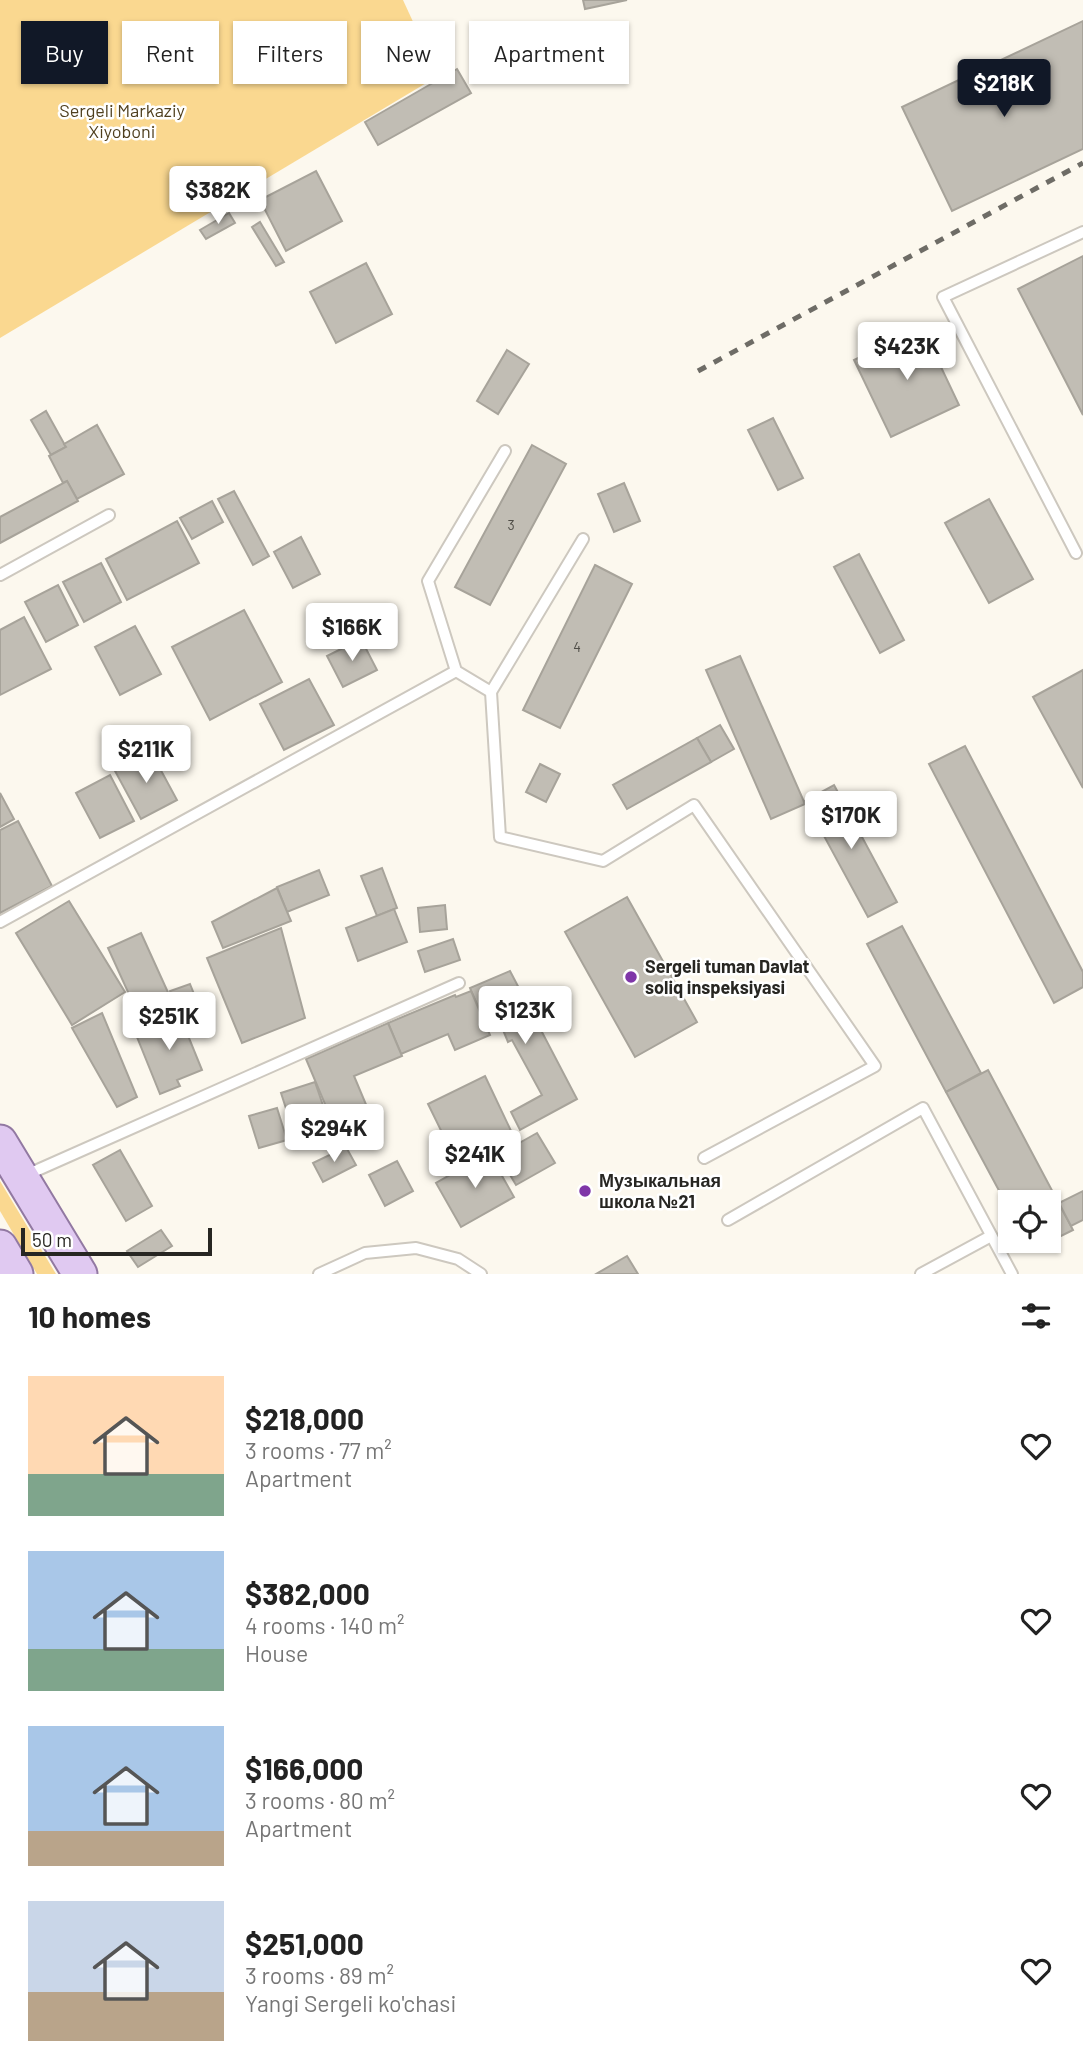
<!DOCTYPE html>
<meta charset="utf-8">
<style>
body{margin:0;font-family:Barlow,sans-serif;background:#f6f6f6;color:#222;height:100vh;display:flex;flex-direction:column;font-size:26px;white-space:nowrap}
*{box-sizing:border-box;margin:0}
p{font-size:23px;color:#767676}
.icon{flex:none;width:38px;height:38px;fill:none;stroke:currentColor;stroke-width:2;stroke-linecap:round;stroke-linejoin:round}
.map{position:relative;height:1274px;overflow:hidden}
.side{display:flex;flex-direction:column;background:#fff;flex:1}
.side>*{flex:none}
.guide{position:absolute;left:21px;top:21px;width:700px;height:63px;display:flex;gap:14px}
.fabs{position:absolute;left:998px;top:1190px;display:grid;gap:14px}
.fabs a{display:grid;place-items:center;width:63px;height:63px;border-radius:0px;background:#fff;box-shadow:0 2px 5px #0004;font-size:35px}
.scale{position:absolute;left:21px;bottom:18px;width:191px;box-sizing:border-box;padding-left:7px;border:4px solid #272622;border-top:0;font-size:19px;line-height:24px;white-space:nowrap;color:#272622;-webkit-text-stroke:5px #fff;paint-order:stroke}
.price{position:absolute;translate:-50% -60px;padding:0 16px;border-radius:7px;background:#fff;color:#222;font-size:23px;line-height:46px;filter:drop-shadow(0 2px 4px #0008)}
.price::after{content:'';position:absolute;left:50%;top:42px;width:21px;height:16px;margin-left:-10px;background:inherit;clip-path:polygon(0 0,100% 0,50% 100%)}
.price.current{background:#111827;color:#fff}
ul{padding:0;list-style:none}
li{display:flex;align-items:center;gap:21px;height:175px;padding:0 28px}
li span{display:grid;place-items:center;flex:none;width:196px;height:140px;border-radius:0px;color:#555}
li>.icon{margin-inline-start:auto}
span .icon{width:84px;height:84px;fill:#fffc;stroke-width:1}
li b{font-size:30px}
h2{display:flex;justify-content:space-between;align-items:center;height:84px;padding:0 28px;font-size:30px}
.tag{padding:0 24px;border-radius:0px;background:#fff;box-shadow:0 2px 5px #0004;font-size:24px;line-height:63px}
.tag.current{background:#111827;color:#fff}
.map>svg:first-child{display:block}
.green{fill:#fad890}
.building{fill:#c1bdb4;stroke:#a7a39a;stroke-width:2}
.lines{fill:none;stroke-linecap:round;stroke-linejoin:round}
.lane-casing{stroke:#cdc8bf;stroke-width:14}
.primary-casing{stroke:#9279a2;stroke-width:37}
.lane{stroke:#fff;stroke-width:10}
.primary{stroke:#e0c9f1;stroke-width:33}
.rail{stroke:#6e6c66;stroke-width:5;stroke-dasharray:9 9;stroke-linecap:butt}
.poi-dot{fill:#7f36a8;stroke:#fff;stroke-width:2.5}
.labels{text-anchor:middle;stroke-width:5;stroke-linejoin:round;paint-order:stroke}
.number-label{font-size:14px;fill:#4e4c46}
.park-label{font-size:18px;fill:#4f3f1e;stroke:#fff}
.poi-label{font-size:18px;font-weight:bold;fill:#272622;stroke:#fff;text-anchor:start}
</style>
<div class="map">
<svg width="1083" height="1274" viewBox="0 0 1083 1274">
<rect width="100%" height="100%" fill="#fcf8ee"/>
<g class="green">
<polygon points="0,0 403,0 438,76 0,338"/>
<polygon points="0,1181 56,1274 37,1274 0,1211"/>
</g>
<g class="building">
<polygon points="583,0 627,0 585,9"/>
<polygon points="1083,21 1083,149 952,211 902,107"/>
<polygon points="457,69 471,93 378,145 365,122"/>
<polygon points="316,171 342,221 286,251 260,200"/>
<polygon points="229,213 235,223 206,239 200,230"/>
<polygon points="260,222 284,262 276,266 252,227"/>
<polygon points="1083,256 1083,415 1018,289"/>
<polygon points="366,263 392,314 336,343 310,292"/>
<polygon points="922,327 959,405 891,437 854,360"/>
<polygon points="507,350 529,364 498,414 477,401"/>
<polygon points="46,411 66,447 51,455 31,420"/>
<polygon points="773,418 803,478 778,490 748,430"/>
<polygon points="97,425 124,474 77,499 67,481 63,483 49,456 66,447 64,444"/>
<polygon points="532,445 566,464 490,605 455,587"/>
<polygon points="67,481 78,501 0,543 0,517"/>
<polygon points="624,483 640,521 614,532 598,494"/>
<polygon points="234,491 269,556 253,565 218,499"/>
<polygon points="989,499 1033,579 989,603 945,523"/>
<polygon points="212,501 223,522 192,539 180,518"/>
<polygon points="177,521 199,563 127,600 106,559"/>
<polygon points="301,537 320,574 293,588 274,552"/>
<polygon points="859,554 904,640 880,653 834,567"/>
<polygon points="101,563 121,602 84,622 63,582"/>
<polygon points="595,565 632,584 560,728 523,710"/>
<polygon points="58,585 78,625 46,642 25,602"/>
<polygon points="244,610 282,682 210,720 172,647"/>
<polygon points="24,617 51,669 0,695 0,630"/>
<polygon points="135,626 161,674 120,695 95,647"/>
<polygon points="361,639 377,670 343,687 327,656"/>
<polygon points="740,656 805,804 771,819 706,670"/>
<polygon points="1083,670 1083,788 1033,697"/>
<polygon points="309,679 334,725 284,750 260,704"/>
<polygon points="720,725 734,749 711,762 697,738"/>
<polygon points="697,738 711,762 627,809 613,785"/>
<polygon points="965,746 1083,972 1083,987 1054,1003 929,764"/>
<polygon points="151,752 177,800 141,819 115,771"/>
<polygon points="540,764 560,774 546,802 526,792"/>
<polygon points="110,775 134,821 100,838 76,793"/>
<polygon points="834,785 897,902 868,917 805,801"/>
<polygon points="0,793 14,819 0,827"/>
<polygon points="18,821 52,886 0,913 0,830"/>
<polygon points="382,868 397,908 377,916 361,876"/>
<polygon points="319,870 329,895 287,912 277,887"/>
<polygon points="277,888 291,921 223,948 212,922"/>
<polygon points="627,897 697,1022 635,1057 565,932"/>
<polygon points="69,901 125,992 72,1025 16,933"/>
<polygon points="445,905 447,929 420,932 418,908"/>
<polygon points="394,909 407,942 358,961 346,928"/>
<polygon points="902,926 981,1073 946,1092 867,944"/>
<polygon points="281,928 305,1018 242,1043 207,958"/>
<polygon points="141,933 176,1010 143,1025 108,948"/>
<polygon points="453,939 460,960 425,972 418,951"/>
<polygon points="510,971 577,1099 520,1130 511,1112 542,1095 512,1040 508,1042 501,1025 488,1030 470,988"/>
<polygon points="190,984 198,1004 179,1012 170,991"/>
<polygon points="471,991 490,1035 455,1050 448,1034 401,1054 388,1023 455,995 456,997"/>
<polygon points="178,1011 202,1070 177,1080 180,1086 160,1094 137,1037 146,1033 143,1025"/>
<polygon points="102,1013 137,1097 117,1107 72,1028"/>
<polygon points="388,1023 402,1056 354,1076 370,1114 342,1126 337,1113 330,1116 306,1059"/>
<polygon points="988,1070 1073,1230 1031,1251 1026,1241 1048,1241 1048,1202 1010,1202 1010,1211 946,1092"/>
<polygon points="485,1076 512,1133 455,1159 428,1104"/>
<polygon points="315,1082 326,1114 291,1124 281,1093"/>
<polygon points="277,1108 287,1140 259,1148 249,1116"/>
<polygon points="537,1133 555,1163 516,1185 498,1155"/>
<polygon points="346,1147 356,1165 323,1182 313,1163"/>
<polygon points="120,1150 152,1206 126,1221 93,1165"/>
<polygon points="489,1153 514,1197 461,1227 436,1183"/>
<polygon points="397,1161 413,1191 385,1206 369,1175"/>
<polygon points="1083,1191 1083,1220 1071,1226 1059,1203"/>
<polygon points="161,1230 172,1246 138,1267 127,1251"/>
<polygon points="627,1256 638,1274 596,1274"/>
</g>
<g class="lines">
<defs>
<g id="lane">
<polyline points="505,451 428,581 456,671 491,692 583,539"/>
<polyline points="1076,553 943,297 1083,232"/>
<polyline points="0,575 109,515"/>
<polyline points="491,692 500,837 603,861 694,805 875,1066 704,1158"/>
<polyline points="0,922 456,671"/>
<polyline points="24,1176 459,983"/>
<polyline points="728,1220 923,1108 1012,1274"/>
<polyline points="319,1274 365,1253 416,1248 458,1259 481,1274"/>
<polyline points="921,1274 991,1236"/>
</g>
<g id="primary">
<polyline points="0,1142 80,1274"/>
<polyline points="0,1247 16,1274"/>
</g>
</defs>
<use href="#lane" class="lane-casing"/>
<use href="#primary" class="primary-casing"/>
<use href="#lane" class="lane"/>
<use href="#primary" class="primary"/>
<polyline class="rail" points="698,371 1083,163"/>
</g>
<g class="poi-dot">
<circle cx="631" cy="977" r="7"/>
<circle cx="585" cy="1191" r="7"/>
</g>
<g class="labels">
<g class="number-label">
<text x="511" y="530">3</text>
<text x="577" y="652">4</text>
</g>
<g class="park-label">
<text x="122" y="117">Sergeli Markaziy<tspan x="122" dy="21">Xiyoboni</tspan></text>
</g>
<g class="poi-label">
<text x="645" y="973">Sergeli tuman Davlat<tspan x="645" dy="21">soliq inspeksiyasi</tspan></text>
<text x="599" y="1187">Музыкальная<tspan x="599" dy="21">школа №21</tspan></text>
</g>
</g>
</svg>
<div class="fabs">
<a><svg class="icon" aria-label="locate" viewBox="0 0 24 24"><circle cx="12" cy="12" r="6"/><path d="M12 2v4M12 18v4M2 12h4M18 12h4"/></svg></a>
</div>
<div class="scale">50 m</div>
<b class="price current" style="left:1004px;top:119px">$218K</b>
<b class="price" style="left:218px;top:226px">$382K</b>
<b class="price" style="left:907px;top:382px">$423K</b>
<b class="price" style="left:352px;top:663px">$166K</b>
<b class="price" style="left:146px;top:785px">$211K</b>
<b class="price" style="left:851px;top:851px">$170K</b>
<b class="price" style="left:525px;top:1046px">$123K</b>
<b class="price" style="left:169px;top:1052px">$251K</b>
<b class="price" style="left:334px;top:1164px">$294K</b>
<b class="price" style="left:475px;top:1190px">$241K</b>
<div class="guide">
<a class="tag current">Buy</a>
<a class="tag">Rent</a>
<a class="tag">Filters</a>
<a class="tag">New</a>
<a class="tag">Apartment</a>
</div>
</div>
<section class="side">
<h2>10 homes<svg class="icon" aria-label="filters" viewBox="0 0 24 24"><path d="M4 7h16M4 17h16"/><circle cx="9" cy="7" r="2"/><circle cx="15" cy="17" r="2"/></svg></h2>
<ul>
<li><span style="background:linear-gradient(#ffd9b3 70%,#7fa58c 0)"><svg class="icon" aria-label="home" viewBox="0 0 24 24"><path d="M3 11l9-7 9 7M6 9v11h12V9"/></svg></span><div><b>$218,000</b><p>3 rooms · 77 m²</p><p>Apartment</p></div><svg class="icon" aria-label="heart" viewBox="0 0 24 24"><path d="M12 20l-8-8c-3-5 5-10 8-4 3-6 11-1 8 4z"/></svg></li>
<li><span style="background:linear-gradient(#a9c7e8 70%,#7fa58c 0)"><svg class="icon" aria-label="home" viewBox="0 0 24 24"><path d="M3 11l9-7 9 7M6 9v11h12V9"/></svg></span><div><b>$382,000</b><p>4 rooms · 140 m²</p><p>House</p></div><svg class="icon" aria-label="heart" viewBox="0 0 24 24"><path d="M12 20l-8-8c-3-5 5-10 8-4 3-6 11-1 8 4z"/></svg></li>
<li><span style="background:linear-gradient(#a9c7e8 75%,#b9a48a 0)"><svg class="icon" aria-label="home" viewBox="0 0 24 24"><path d="M3 11l9-7 9 7M6 9v11h12V9"/></svg></span><div><b>$166,000</b><p>3 rooms · 80 m²</p><p>Apartment</p></div><svg class="icon" aria-label="heart" viewBox="0 0 24 24"><path d="M12 20l-8-8c-3-5 5-10 8-4 3-6 11-1 8 4z"/></svg></li>
<li><span style="background:linear-gradient(#c9d6e8 65%,#b9a48a 0)"><svg class="icon" aria-label="home" viewBox="0 0 24 24"><path d="M3 11l9-7 9 7M6 9v11h12V9"/></svg></span><div><b>$251,000</b><p>3 rooms · 89 m²</p><p>Yangi Sergeli ko'chasi</p></div><svg class="icon" aria-label="heart" viewBox="0 0 24 24"><path d="M12 20l-8-8c-3-5 5-10 8-4 3-6 11-1 8 4z"/></svg></li>
</ul>
</section>
